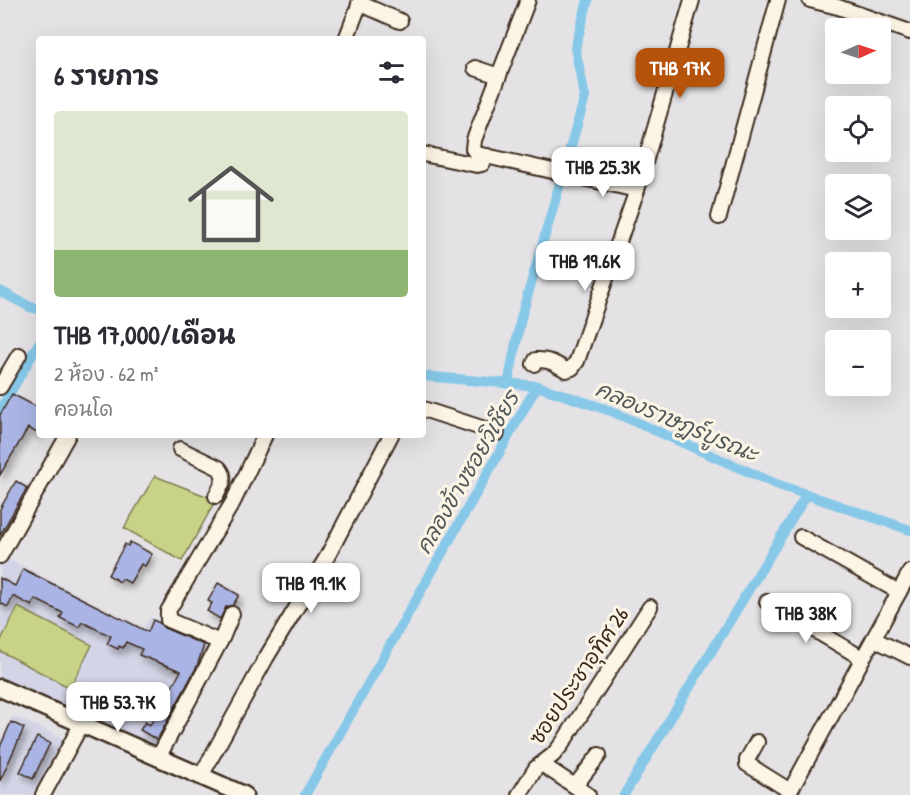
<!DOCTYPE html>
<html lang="th">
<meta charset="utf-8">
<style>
body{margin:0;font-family:"Patrick Hand","Playpen Sans Thai",sans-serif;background:#f2f2f3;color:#2b2b33;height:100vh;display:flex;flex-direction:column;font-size:22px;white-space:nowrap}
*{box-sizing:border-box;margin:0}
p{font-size:20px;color:#7c7c81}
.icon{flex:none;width:33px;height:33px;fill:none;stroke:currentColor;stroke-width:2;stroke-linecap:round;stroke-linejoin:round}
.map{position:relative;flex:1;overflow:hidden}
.sheet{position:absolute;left:36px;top:36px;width:390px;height:402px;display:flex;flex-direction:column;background:#fff;border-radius:6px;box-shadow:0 6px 24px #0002}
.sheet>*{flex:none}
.needle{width:39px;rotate:87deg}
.controls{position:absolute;left:825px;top:18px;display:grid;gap:12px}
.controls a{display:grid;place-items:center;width:66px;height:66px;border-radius:6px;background:#fff;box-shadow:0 6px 24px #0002;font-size:30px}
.price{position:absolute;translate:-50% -51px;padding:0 14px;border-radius:12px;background:#fff;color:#222;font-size:20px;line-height:39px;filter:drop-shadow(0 2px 3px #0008)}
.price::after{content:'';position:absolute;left:50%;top:36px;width:18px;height:14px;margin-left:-9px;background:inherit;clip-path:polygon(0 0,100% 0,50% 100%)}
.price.selected{background:#b45309;color:#fff}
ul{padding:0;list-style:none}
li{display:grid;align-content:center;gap:12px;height:318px;padding:0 18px}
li+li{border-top:2px solid #e1e1e2}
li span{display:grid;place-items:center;height:186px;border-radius:6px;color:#555}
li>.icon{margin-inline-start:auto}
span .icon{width:108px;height:108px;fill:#fffc;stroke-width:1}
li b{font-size:26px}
h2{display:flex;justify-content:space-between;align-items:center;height:72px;padding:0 18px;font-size:26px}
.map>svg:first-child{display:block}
.built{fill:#d3d4e5}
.green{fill:#c8d387;stroke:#827e52;stroke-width:1.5}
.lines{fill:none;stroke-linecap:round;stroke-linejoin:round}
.canal{stroke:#87c8e8;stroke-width:10}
.building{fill:#abb5e5;stroke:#3b2a1e;stroke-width:1.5;filter:url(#shadow)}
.minor-casing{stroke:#3b2a1e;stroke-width:18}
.major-casing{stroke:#3b2a1e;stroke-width:21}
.minor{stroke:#fcf5e5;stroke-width:14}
.major{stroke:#fcf5e5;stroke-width:16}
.labels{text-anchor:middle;stroke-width:6;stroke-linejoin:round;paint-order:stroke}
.street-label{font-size:21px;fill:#3b2a1e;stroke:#fcf5e5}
.water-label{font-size:22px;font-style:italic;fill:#52595b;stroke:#fcf5e5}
</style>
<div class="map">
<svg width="910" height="795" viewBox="0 0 910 795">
<defs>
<filter id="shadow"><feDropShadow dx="3.5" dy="6" stdDeviation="3" flood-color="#0004"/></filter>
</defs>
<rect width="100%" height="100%" fill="#e4e2e5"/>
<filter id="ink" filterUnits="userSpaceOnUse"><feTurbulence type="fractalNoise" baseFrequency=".0167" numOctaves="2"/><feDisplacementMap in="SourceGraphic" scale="12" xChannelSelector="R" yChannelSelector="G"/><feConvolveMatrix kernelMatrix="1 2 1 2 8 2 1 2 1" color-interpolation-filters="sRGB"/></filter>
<g filter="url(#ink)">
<g class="built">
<polygon points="4,557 143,629 150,617 215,643 158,748 61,707 0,678 0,564"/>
<polygon points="13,716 65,739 36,795 0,795 0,743"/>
</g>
<g class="green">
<polygon points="155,476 216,500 182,561 124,528"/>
<polygon points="18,607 92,645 70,688 0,651 0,642"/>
</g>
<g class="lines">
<g class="canal">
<polyline points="0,291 30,307 39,309"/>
<polyline points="423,376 537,386 611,411 776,484 910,530"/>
<polyline points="508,384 521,318 585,97 575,48 588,0"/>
<polyline points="0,410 39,343"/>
<polyline points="305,795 537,386"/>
<polyline points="624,795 807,494"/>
</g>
</g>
<g class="building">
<polygon points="12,394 39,408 39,434 28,428 0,475 0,415"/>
<polygon points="16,481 27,488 0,535 0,509"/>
<polygon points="130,542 152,554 145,566 141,564 130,583 122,579 120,582 108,575 125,544 128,546"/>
<polygon points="23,569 148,632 153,620 160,623 164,628 204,645 197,666 157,740 140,730 145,722 150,725 181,671 139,655 142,649 126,642 123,648 119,646 118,649 107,644 111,636 82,622 79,627 60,618 63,613 35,599 32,606 13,596 8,607 0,603 0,578 15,586"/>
<polygon points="218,583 239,595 233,605 226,607 220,619 207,611 212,603 208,601"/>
<polygon points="84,688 105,701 94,718 72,708"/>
<polygon points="11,722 24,728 0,781 0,747"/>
<polygon points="37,737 50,743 33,779 20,772"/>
</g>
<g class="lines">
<defs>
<g id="minor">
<polyline points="528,0 474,140 473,149 477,154 637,190"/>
<polyline points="810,0 838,7 910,32"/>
<polyline points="359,3 400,21"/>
<polyline points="346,39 361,0"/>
<polyline points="475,68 499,76"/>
<polyline points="423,154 477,165 482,164 487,156"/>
<polyline points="719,217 778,0"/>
<path d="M534,364L536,360C549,359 556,364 566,370L572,368L577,361L637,190L692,0"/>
<polyline points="0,387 19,355"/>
<polyline points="423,409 497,433"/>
<path d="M180,449L219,468C228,478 221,485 216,496"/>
<polyline points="801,537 899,592"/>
<polyline points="0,556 68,435"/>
<polyline points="767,602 862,658"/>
<polyline points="874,639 910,657"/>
<polyline points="220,642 168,620 168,611 233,502 265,435"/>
<polyline points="757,742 747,760 747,764 790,791"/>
<polyline points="158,758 222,638 232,614"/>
<polyline points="543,765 588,795"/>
<polyline points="201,776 266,658 327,557 391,435"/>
<polyline points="575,786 599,755"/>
<polyline points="43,795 81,725"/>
<polyline points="519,795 536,768 553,755 562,744 650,607"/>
<polyline points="788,795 910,572"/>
</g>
<polyline id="major" points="0,688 244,795"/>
</defs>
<use href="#minor" class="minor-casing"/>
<use href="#major" class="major-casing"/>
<use href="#minor" class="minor"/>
<use href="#major" class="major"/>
</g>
</g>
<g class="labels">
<g class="street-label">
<text transform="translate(579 676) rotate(-56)" y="7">ซอยประชาอุทิศ 26</text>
</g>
<g class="water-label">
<text transform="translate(677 421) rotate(23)" y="8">คลองราษฎร์บูรณะ</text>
<text transform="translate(467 472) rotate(-60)" y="8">คลองข้างซอยวิเชียร</text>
</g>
</g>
</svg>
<div class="controls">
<a><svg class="needle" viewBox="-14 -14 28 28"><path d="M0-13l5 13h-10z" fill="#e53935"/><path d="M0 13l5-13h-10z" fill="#7c7c81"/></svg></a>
<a><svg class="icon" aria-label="locate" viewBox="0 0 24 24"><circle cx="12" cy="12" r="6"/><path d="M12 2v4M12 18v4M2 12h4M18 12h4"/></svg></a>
<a><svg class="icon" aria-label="layers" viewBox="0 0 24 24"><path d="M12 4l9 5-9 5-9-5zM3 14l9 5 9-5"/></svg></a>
<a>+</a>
<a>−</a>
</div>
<b class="price selected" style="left:680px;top:99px">THB 17K</b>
<b class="price" style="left:603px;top:198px">THB 25.3K</b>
<b class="price" style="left:585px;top:292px">THB 19.6K</b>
<b class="price" style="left:311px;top:614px">THB 19.1K</b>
<b class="price" style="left:806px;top:644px">THB 38K</b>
<b class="price" style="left:118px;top:733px">THB 53.7K</b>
<section class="sheet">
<h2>6 รายการ<svg class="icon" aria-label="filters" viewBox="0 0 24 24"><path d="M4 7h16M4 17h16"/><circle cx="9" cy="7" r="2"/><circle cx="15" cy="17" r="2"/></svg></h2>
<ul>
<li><span style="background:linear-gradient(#dfe7d0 75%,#8fb573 0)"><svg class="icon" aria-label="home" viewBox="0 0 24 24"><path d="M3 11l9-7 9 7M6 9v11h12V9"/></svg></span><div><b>THB 17,000/เดือน</b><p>2 ห้อง · 62 m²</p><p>คอนโด</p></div></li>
</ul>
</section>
</div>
